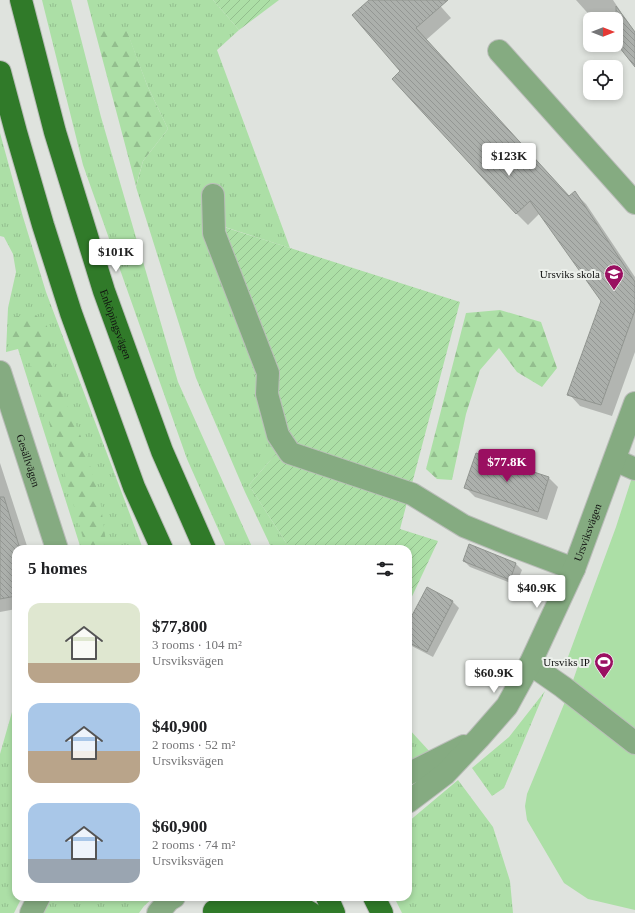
<!DOCTYPE html>
<meta charset="utf-8">
<style>
body{margin:0;font-family:"Times New Roman",serif;background:#f6f6f6;color:#202124;height:100vh;display:flex;flex-direction:column;font-size:15px;white-space:nowrap}
*{box-sizing:border-box;margin:0}
p{font-size:13px;color:#757577}
.icon{flex:none;width:22px;height:22px;fill:none;stroke:currentColor;stroke-width:2;stroke-linecap:round;stroke-linejoin:round}
.map{position:relative;flex:1;overflow:hidden}
.details{position:absolute;left:12px;top:545px;width:400px;height:356px;display:flex;flex-direction:column;background:#fff;border-radius:12px;box-shadow:0 2px 6px #0003}
.details>*{flex:none}
.needle{width:26px;rotate:90deg}
.fabs{position:absolute;left:583px;top:12px;display:grid;gap:8px}
.fabs a{display:grid;place-items:center;width:40px;height:40px;border-radius:8px;background:#fff;box-shadow:0 2px 6px #0003;font-size:20px}
.price{position:absolute;translate:-50% -34px;padding:0 9px;border-radius:4px;background:#fff;color:#222;font-size:13px;line-height:26px;filter:drop-shadow(0 1px 2px #0008)}
.price::after{content:'';position:absolute;left:50%;top:24px;width:12px;height:9px;margin-left:-6px;background:inherit;clip-path:polygon(0 0,100% 0,50% 100%)}
.price.selected{background:#9a0f61;color:#fff}
ul{padding:0;list-style:none}
li{display:flex;align-items:center;gap:12px;height:100px;padding:0 16px}
li span{display:grid;place-items:center;flex:none;width:112px;height:80px;border-radius:12px;color:#555}
li>.icon{margin-inline-start:auto}
span .icon{width:48px;height:48px;fill:#fffc;stroke-width:1}
li b{font-size:17px}
h2{display:flex;justify-content:space-between;align-items:center;height:48px;padding:0 16px;font-size:17px}
.map>svg:first-child{display:block}
.grass{fill:url(#grass-tufts)}
.forest{fill:url(#forest-firs)}
.park{fill:#acdfa6}
.garden{fill:url(#garden-furrows)}
.shadow{fill:#0003}
.building{fill:url(#building-back-hatch);stroke:#919590}
.lines{fill:none;stroke-linecap:round;stroke-linejoin:round}
.minor-casing{stroke:#babdb9;stroke-width:24}
.major-casing{stroke:#babdb9;stroke-width:24}
.minor{stroke:#85ab81;stroke-width:22}
.major{stroke:#307a29;stroke-width:22}
.labels{text-anchor:middle;stroke-width:4;stroke-linejoin:round;paint-order:stroke}
.poi-label{font-size:11px;fill:#111211;stroke:#ecf0eb;text-anchor:end}
.street-label{font-size:11px;fill:#111211;stroke:#ecf0eb}
</style>
<div class="map">
<svg width="635" height="913" viewBox="0 0 635 913">
<defs>
<pattern id="grass-tufts" width="24" height="20" patternUnits="userSpaceOnUse"><rect width="24" height="20" fill="#acdfa6"/><path d="M3 7l-1-3M5 7V3M7 7l1-3M15 17l-1-3M17 17v-4M19 17l1-3" fill="none" stroke="#93be8e"/></pattern>
<pattern id="forest-firs" width="22" height="20" patternUnits="userSpaceOnUse"><rect width="22" height="20" fill="#acdfa6"/><path d="M5 1l3.5 6h-7zM16 11l3.5 6h-7z" fill="#93be8e"/></pattern>
<pattern id="garden-furrows" width="10" height="10" patternUnits="userSpaceOnUse"><rect width="10" height="10" fill="#acdfa6"/><path d="M-1 1l2-2M0 10L10 0M9 11l2-2" fill="none" stroke="#93be8e"/></pattern>
<pattern id="building-back-hatch" width="6" height="6" patternUnits="userSpaceOnUse"><rect width="6" height="6" fill="#acb0ac"/><path d="M-1 5l2 2M0 0l6 6M5-1l2 2" fill="none" stroke="#939693"/></pattern>
</defs>
<rect width="100%" height="100%" fill="#dfe3de"/>
<g class="grass">
<polygon points="42,0 71,0 101,117 178,382 253,549 227,549 187,459 83,165"/>
<polygon points="87,0 213,0 239,30 217,50 290,248 206,221 279,450 249,485 290,549 272,549 245,492 196,378 136,187 143,161 168,129 147,85 127,32 95,31"/>
<polygon points="0,133 23,217 46,292 143,549 81,549 18,349 6,352 8,308 16,272 13,254 4,237 0,236"/>
<polygon points="545,691 504,788 492,796 472,768 509,737"/>
<polygon points="16,698 16,897 22,897 14,913 0,913 0,754"/>
<polygon points="408,728 431,753 408,763"/>
<polygon points="458,780 493,827 510,881 513,913 402,913 394,897 408,897 408,822"/>
<polygon points="47,897 154,897 144,906 139,913 40,913"/>
</g>
<g class="forest">
<polygon points="95,31 127,31 147,85 168,129 143,161 136,186"/>
<polygon points="500,310 541,322 557,368 542,387 517,372 499,348 480,370 466,414 452,480 437,479 426,469 466,313"/>
<polygon points="34,313 47,326 56,380 82,439 100,499 106,542 103,549 87,549 85,545 57,447 26,350 19,344 9,344 13,317"/>
</g>
<polygon class="park" points="635,468 635,910 588,899 564,883 527,820 525,806 527,794 569,692 578,666 568,657 616,527"/>
<g class="garden">
<polygon points="213,0 279,0 239,30"/>
<polygon points="205,221 460,302 400,529 438,541 408,605 408,549 290,549 249,485 279,450"/>
</g>
<g class="shadow">
<polygon points="371,0 435,0 451,18 426,40 570,197 575,193 586,204 635,277 635,352 612,416 580,406 569,394 602,300 540,213 528,225 516,213 402,71"/>
<polygon points="576,0 613,0 621,12 613,19 593,19"/>
<polygon points="0,463 28,549 16,549 16,609 0,612"/>
<polygon points="549,478 558,487 547,520 475,497 465,487"/>
<polygon points="464,561 516,564 522,570 516,585 470,567"/>
<polygon points="453,602 459,608 433,657 408,644 408,625"/>
</g>
<g class="building">
<polygon points="369,0 448,0 416,28 569,196 575,191 635,282 635,310 601,405 567,395 601,301 530,201 516,214 392,79 400,71 352,15"/>
<polygon points="616,6 635,32 635,67 616,43"/>
<polygon points="476,453 549,477 538,512 464,488"/>
<polygon points="0,497 4,497 20,549 16,549 16,596 0,599"/>
<polygon points="469,544 516,563 510,580 463,561"/>
<polygon points="427,587 453,601 427,652 408,642 408,623"/>
</g>
<g class="lines">
<defs>
<g id="minor">
<polyline points="499,51 635,203"/>
<polyline points="213,195 214,233 268,373 267,394 278,435 290,453 412,494 464,526 511,545 574,569"/>
<path id="s1" d="M0,372L57,549"/>
<polyline points="615,460 635,469"/>
<polyline points="530,664 563,687 635,743"/>
<polyline points="408,774 464,746"/>
<path id="s2" d="M408,802L445,774L479,738L507,706L530,664L574,569L635,403"/>
<polyline points="31,913 39,897"/>
<polyline points="158,913 169,900 174,897"/>
</g>
<g id="major">
<path id="s3" d="M21,0L55,132L104,291L162,451L205,549"/>
<polyline points="0,72 16,132 43,225 71,313 134,487 162,549"/>
<polyline points="327,897 334,913"/>
<polyline points="374,897 382,913"/>
<path d="M214,911C242,906 271,899 300,907C304,909 307,911 311,913"/>
</g>
</defs>
<use href="#minor" class="minor-casing"/>
<use href="#major" class="major-casing"/>
<use href="#minor" class="minor"/>
<use href="#major" class="major"/>
</g>
<defs>
<symbol id="school-pin" viewBox="-11 -11 22 30"><path d="M0 17L-7.5 6A9.5 9.5 0 1 1 7.5 6Z" fill="#9a0f61" stroke="#ecf0eb"/><path d="M0-5L7-2L0 1L-7-2ZM-4 1L0 2.5L4 1V4Q0 6-4 4Z" fill="#fff"/></symbol>
<symbol id="stadium-pin" viewBox="-11 -11 22 30"><path d="M0 17L-7.5 6A9.5 9.5 0 1 1 7.5 6Z" fill="#9a0f61" stroke="#ecf0eb"/><path d="M0-5a6.5 5 0 1 0 0 10a6.5 5 0 1 0 0-10ZM-3.5-1.8h7v3.6h-7Z" fill="#fff"/></symbol>
</defs>
<g fill-rule="evenodd">
<use href="#school-pin" x="603" y="263" width="22" height="30"/>
<use href="#stadium-pin" x="593" y="651" width="22" height="30"/>
</g>
<g class="labels">
<g class="poi-label">
<text x="600" y="278">Ursviks skola</text>
<text x="590" y="666">Ursviks IP</text>
</g>
<g class="street-label">
<text dy="4" stroke="none"><textPath href="#s3" startOffset="338">Enköpingsvägen</textPath></text>
<text dy="4" stroke="none"><textPath href="#s1" startOffset="93">Gesällvägen</textPath></text>
<text dy="4" stroke="none"><textPath href="#s2" startOffset="330">Ursviksvägen</textPath></text>
</g>
</g>
</svg>
<div class="fabs">
<a><svg class="needle" viewBox="-14 -14 28 28"><path d="M0-13l5 13h-10z" fill="#e53935"/><path d="M0 13l5-13h-10z" fill="#757577"/></svg></a>
<a><svg class="icon" aria-label="locate" viewBox="0 0 24 24"><circle cx="12" cy="12" r="6"/><path d="M12 2v4M12 18v4M2 12h4M18 12h4"/></svg></a>
</div>
<b class="price" style="left:509px;top:177px">$123K</b>
<b class="price" style="left:116px;top:273px">$101K</b>
<b class="price selected" style="left:507px;top:483px">$77.8K</b>
<b class="price" style="left:537px;top:609px">$40.9K</b>
<b class="price" style="left:494px;top:694px">$60.9K</b>
<section class="details">
<h2>5 homes<svg class="icon" aria-label="filters" viewBox="0 0 24 24"><path d="M4 7h16M4 17h16"/><circle cx="9" cy="7" r="2"/><circle cx="15" cy="17" r="2"/></svg></h2>
<ul>
<li><span style="background:linear-gradient(#dfe7d0 75%,#b9a48a 0)"><svg class="icon" aria-label="home" viewBox="0 0 24 24"><path d="M3 11l9-7 9 7M6 9v11h12V9"/></svg></span><div><b>$77,800</b><p>3 rooms · 104 m²</p><p>Ursviksvägen</p></div></li>
<li><span style="background:linear-gradient(#a9c7e8 60%,#b9a48a 0)"><svg class="icon" aria-label="home" viewBox="0 0 24 24"><path d="M3 11l9-7 9 7M6 9v11h12V9"/></svg></span><div><b>$40,900</b><p>2 rooms · 52 m²</p><p>Ursviksvägen</p></div></li>
<li><span style="background:linear-gradient(#a9c7e8 70%,#9aa5b1 0)"><svg class="icon" aria-label="home" viewBox="0 0 24 24"><path d="M3 11l9-7 9 7M6 9v11h12V9"/></svg></span><div><b>$60,900</b><p>2 rooms · 74 m²</p><p>Ursviksvägen</p></div></li>
</ul>
</section>
</div>
